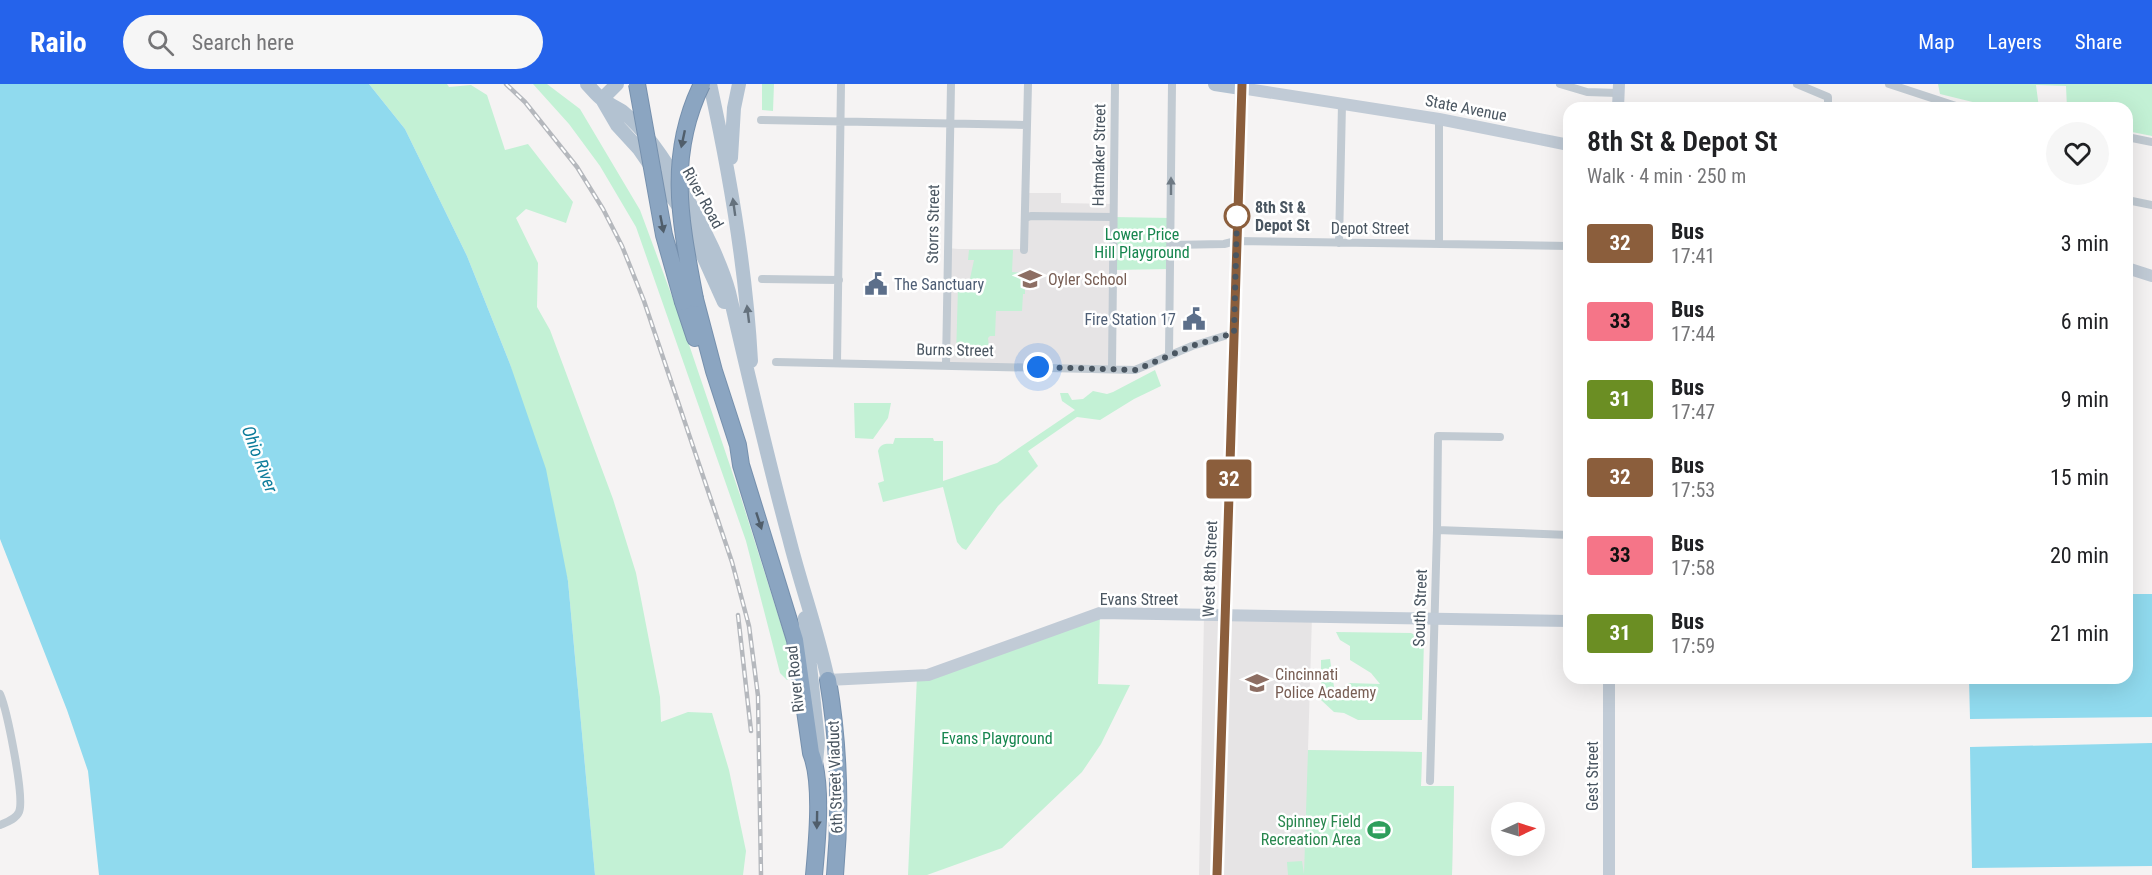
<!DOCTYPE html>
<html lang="en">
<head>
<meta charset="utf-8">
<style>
	body { margin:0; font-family:"Roboto Condensed",sans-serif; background:#f6f6f6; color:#202124; height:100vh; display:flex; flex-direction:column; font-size:22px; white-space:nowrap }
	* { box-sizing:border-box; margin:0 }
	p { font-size:20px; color:#757577 }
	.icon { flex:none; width:33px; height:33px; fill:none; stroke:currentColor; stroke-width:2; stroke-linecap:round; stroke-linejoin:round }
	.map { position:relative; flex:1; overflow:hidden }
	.drawer { position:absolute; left:1563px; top:18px; width:570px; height:582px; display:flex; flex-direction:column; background:#fff; border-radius:18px; box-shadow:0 6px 24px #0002 }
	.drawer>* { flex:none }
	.badge { padding:0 12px; border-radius:4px; font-size:21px; line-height:39px }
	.needle { width:39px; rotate:86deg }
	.fabs { position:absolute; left:1491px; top:718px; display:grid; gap:12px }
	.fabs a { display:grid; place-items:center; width:54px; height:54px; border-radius:50%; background:#fff; box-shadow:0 6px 24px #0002; font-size:30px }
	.you { position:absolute; width:30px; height:30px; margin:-15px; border:4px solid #fff; border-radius:50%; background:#1a73e8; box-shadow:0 0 0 9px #1a73e833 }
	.map>.badge { position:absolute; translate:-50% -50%; box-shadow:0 0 0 3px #fff }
	.round { display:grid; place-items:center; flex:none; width:63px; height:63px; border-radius:32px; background:#f6f6f6 }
	.head { display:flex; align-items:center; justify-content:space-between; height:102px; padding:0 24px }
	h1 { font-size:28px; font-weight:600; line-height:45px }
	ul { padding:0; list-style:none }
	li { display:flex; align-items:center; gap:18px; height:78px; padding:0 24px }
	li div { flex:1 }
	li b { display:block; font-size:22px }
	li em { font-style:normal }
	li .badge { min-width:66px; font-weight:700; text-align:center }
	header { display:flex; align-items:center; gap:36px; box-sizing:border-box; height:84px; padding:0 30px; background:#2563eb; color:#fff }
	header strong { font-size:28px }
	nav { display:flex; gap:33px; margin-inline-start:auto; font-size:21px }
	.search { width:420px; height:54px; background:#f6f6f6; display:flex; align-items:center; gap:15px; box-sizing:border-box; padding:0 21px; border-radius:33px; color:#757577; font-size:22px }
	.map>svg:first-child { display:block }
</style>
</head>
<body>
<header>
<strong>Railo</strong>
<div class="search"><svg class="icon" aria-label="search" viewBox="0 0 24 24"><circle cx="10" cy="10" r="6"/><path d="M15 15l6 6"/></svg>Search here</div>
<nav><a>Map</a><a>Layers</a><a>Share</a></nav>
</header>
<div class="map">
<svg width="2152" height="791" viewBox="0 0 2152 791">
	<rect width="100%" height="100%" fill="#f5f3f3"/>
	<path fill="#e6e4e5" d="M1025,109H1061V119L1113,120L1112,285L946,281L948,164L958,165H1021Z
		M1204,531L1312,532L1308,666L1422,668L1421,702H1454L1452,791H1199Z"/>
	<path fill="#c3f1d5" d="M369,0H447L449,3L471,1L487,11L505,66L528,60L573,118L566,139L526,125L516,134L538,179L537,223L550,246L613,415L636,489L660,613L661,638L688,628L712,629L729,686L746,767L743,791H595L568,497L510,280L467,172L405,45Z
		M533,0H547L580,25L640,126L680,234L742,417L790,569L794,591L787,596L780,589L746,457L636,143L600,82L569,40Z
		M762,0H774L773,27L762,26Z
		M1938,0H2152V52L2127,47V24H2067L2066,2L2036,1L2039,24H1997L1940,10Z
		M1113,133L1171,134L1170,185L1113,186Z
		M969,166H1013L1012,188L1025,189V210H1023L1022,227H996L995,252H990L988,254L990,274L956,273L958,203L968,204L974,176H968Z
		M1155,286L1161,302L1134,315L1100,336L1077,333L1028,367L1038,382L998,422L966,466L962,464L957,458L943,403L883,418L878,399L884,397L878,367C880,360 886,359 893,360L895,354H933L934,357H943V397L997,379L1075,326L1062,317L1060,309H1068L1072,316L1083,315L1093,307L1107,310L1113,308Z
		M854,319H891L888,334L873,355L855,354Z
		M1100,529L1098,600L1130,601L1101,660L1082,688L1002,764L927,791H908L917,592Z
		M1336,548L1411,549L1424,555L1422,636H1358L1344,629L1334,628L1321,616V576L1330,575L1335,610L1349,599L1380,600L1371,589L1350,576V562L1340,556Z
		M1308,666L1422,668L1421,702H1454L1452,791H1288L1287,778L1302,777L1304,790Z"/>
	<path fill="#90daee" d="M0,0H369L405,45L467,172L510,280L546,385L568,497L595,791H99L88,687L67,626L0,455Z
		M2127,510H2152V633L1970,635L1969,594H2127Z
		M2152,659V782L1972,784L1970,663Z"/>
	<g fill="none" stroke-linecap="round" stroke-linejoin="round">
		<g stroke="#7690ad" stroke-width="18">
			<path id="highway" d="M695,215L714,287L738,361L741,381L795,556L811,669C823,698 817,759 814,791
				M683,218L695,254
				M828,596C839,661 841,726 835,791"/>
		</g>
		<path stroke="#c1cad2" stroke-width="8" d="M1560,0L1587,8L1618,9
			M1797,0L1828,13V24
			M1889,0L1962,24
			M761,36L1026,41
			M2127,53L2152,58
			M2127,116L2152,121
			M1025,134L1031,132L1113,133
			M1339,159L1342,20
			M1439,159V35
			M1171,161L1224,160L1236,157L1569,162
			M1024,166L1028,0
			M762,195L839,196
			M1169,271L1172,0
			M776,278L1135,286L1192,262L1234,249
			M837,279L841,0
			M946,281L951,0
			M1112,285L1115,0
			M1437,446L1569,451
			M0,610C7,626 25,714 19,728C16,735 7,738 0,741
			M1430,697L1437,446L1438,352L1500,353"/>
		<path stroke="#c1cbd6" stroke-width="12" d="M1618,24L1619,0
			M2127,184L2152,192
			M1231,337L1241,4L1439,35L1569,61
			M828,596L928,591L1100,529L1569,537
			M1609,791V594"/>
		<path stroke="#b3c2d1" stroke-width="14" d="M587,0C592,5 597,12 603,16C609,21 617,23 623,28C662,59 716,160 729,208C748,290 767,373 789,454C801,502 818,548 828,596
			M710,0C730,91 746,183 751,277
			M1215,0L1241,4L1242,0
			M602,15L617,0
			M603,17L617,41L639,65L681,126
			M731,74L734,24L739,0
			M690,143L724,218
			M805,534L818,657L816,679"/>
		<use href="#highway" stroke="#8ba5c1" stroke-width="16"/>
		<g stroke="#b5b8bd" stroke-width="4.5">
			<path id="rail" d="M506,0L525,18L577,83L603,125L622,162L644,217L732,478L749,542L758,612L761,791
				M738,531L751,647"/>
		</g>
		<use href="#rail" stroke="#fff" stroke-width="2" stroke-dasharray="7" stroke-linecap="butt"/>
		<g stroke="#7690ad" stroke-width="18" stroke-linecap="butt">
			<path id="highway-bridge" d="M637,0L664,151L683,218
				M695,215C681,140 666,73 702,0"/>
		</g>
		<path stroke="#c1cbd6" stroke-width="12" d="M1217,791L1231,337"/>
		<use href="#highway-bridge" stroke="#8ba5c1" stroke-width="16"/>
	</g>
	<defs><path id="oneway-solid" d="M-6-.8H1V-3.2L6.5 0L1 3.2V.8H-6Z" transform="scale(1.5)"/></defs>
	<g fill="#505e6b">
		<use href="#oneway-solid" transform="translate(683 55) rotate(102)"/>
		<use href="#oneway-solid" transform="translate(662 140) rotate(79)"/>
		<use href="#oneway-solid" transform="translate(759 437) rotate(72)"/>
		<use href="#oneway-solid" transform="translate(817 736) rotate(91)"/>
	</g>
	<use fill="#6e7983" href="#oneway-solid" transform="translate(1171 102) rotate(-90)"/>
	<g fill="#64717d">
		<use href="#oneway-solid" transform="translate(734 123) rotate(-98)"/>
		<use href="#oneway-solid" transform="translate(748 230) rotate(-97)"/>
	</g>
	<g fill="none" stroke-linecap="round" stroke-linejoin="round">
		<g stroke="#fff" stroke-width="14">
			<path id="line" d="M1217,791L1242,0"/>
		</g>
		<use href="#line" stroke="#8b5e3c" stroke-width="9"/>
		<path stroke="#4a5661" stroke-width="6" stroke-dasharray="0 10.8" d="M1038,283L1136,286L1192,262L1234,249L1237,132"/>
	</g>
	<defs>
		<g id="school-bare" transform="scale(1.8)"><path d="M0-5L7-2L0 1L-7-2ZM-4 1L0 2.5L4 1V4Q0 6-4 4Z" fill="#8d6e63" stroke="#fff" stroke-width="2.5" paint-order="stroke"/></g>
		<g id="civic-bare" transform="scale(1.8)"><path d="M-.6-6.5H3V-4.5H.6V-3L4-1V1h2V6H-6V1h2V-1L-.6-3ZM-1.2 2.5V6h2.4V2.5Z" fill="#5c6f8a" stroke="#fff" stroke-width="2.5" paint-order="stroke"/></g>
		<g id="university-bare" transform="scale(1.8)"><path d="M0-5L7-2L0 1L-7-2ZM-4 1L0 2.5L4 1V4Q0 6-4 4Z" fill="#8d6e63" stroke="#fff" stroke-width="2.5" paint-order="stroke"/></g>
		<g id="stadium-bare" transform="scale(1.8)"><path d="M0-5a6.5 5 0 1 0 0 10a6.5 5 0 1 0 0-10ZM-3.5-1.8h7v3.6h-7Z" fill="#2e9e5b" stroke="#fff" stroke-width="2.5" paint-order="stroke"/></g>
	</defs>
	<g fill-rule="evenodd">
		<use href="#school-bare" x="1030" y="195"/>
		<use href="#civic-bare" x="876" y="200"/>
		<use href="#civic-bare" x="1194" y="235"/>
		<use href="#university-bare" x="1257" y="599"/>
		<use href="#stadium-bare" x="1379" y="746"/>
	</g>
	<circle fill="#fff" stroke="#8b5e3c" stroke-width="3" cx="1237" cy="132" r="12"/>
	<g text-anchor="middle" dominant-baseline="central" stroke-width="5" stroke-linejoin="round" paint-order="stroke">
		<g font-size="16" fill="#4a5661" stroke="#fff">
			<text transform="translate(1466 24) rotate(11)">State Avenue</text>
			<text transform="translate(1099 71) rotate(-89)">Hatmaker Street</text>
			<text transform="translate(703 114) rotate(61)">River Road</text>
			<text transform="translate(933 140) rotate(-89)">Storrs Street</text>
			<text x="1370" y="144">Depot Street</text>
			<text transform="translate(955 266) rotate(1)">Burns Street</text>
			<text transform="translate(1210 485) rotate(-88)">West 8th Street</text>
			<text x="1139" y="515">Evans Street</text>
			<text transform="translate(1420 524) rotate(-88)">South Street</text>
			<text transform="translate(795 595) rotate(-96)">River Road</text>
			<text transform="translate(1592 692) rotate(-90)">Gest Street</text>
			<text transform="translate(835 693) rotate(-92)">6th Street Viaduct</text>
		</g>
		<g font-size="16" font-weight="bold" fill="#4a5661" stroke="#fff" text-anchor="start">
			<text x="1255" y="123">8th St &amp;<tspan x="1255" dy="18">Depot St</tspan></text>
		</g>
		<g font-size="16" fill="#17864f" stroke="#fff">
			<text x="1142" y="150">Lower Price<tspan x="1142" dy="18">Hill Playground</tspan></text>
			<text x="997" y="654">Evans Playground</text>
		</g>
		<g font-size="16" fill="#785e54" stroke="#fff" text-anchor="start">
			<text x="1048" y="195">Oyler School</text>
			<text x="1275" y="590">Cincinnati<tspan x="1275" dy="18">Police Academy</tspan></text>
		</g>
		<g font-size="16" fill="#4e5e75" stroke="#fff" text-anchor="start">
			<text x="894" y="200">The Sanctuary</text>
			<text x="1176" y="235" text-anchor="end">Fire Station 17</text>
		</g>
		<g font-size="16" fill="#27864d" stroke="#fff" text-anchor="end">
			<text x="1361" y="737">Spinney Field<tspan x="1361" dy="18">Recreation Area</tspan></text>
		</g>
		<g font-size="18" font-style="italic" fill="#0c7c9b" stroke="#fff">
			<text transform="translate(260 375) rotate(69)">Ohio River</text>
		</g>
	</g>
</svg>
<div class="fabs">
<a><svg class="needle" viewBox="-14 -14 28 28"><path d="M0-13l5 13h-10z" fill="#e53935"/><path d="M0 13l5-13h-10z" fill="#757577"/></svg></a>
</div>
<div class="you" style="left:1038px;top:283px"></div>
<b class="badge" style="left:1229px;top:395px;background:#8b5e3c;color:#fff">32</b>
<section class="drawer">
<div class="head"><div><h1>8th St &amp; Depot St</h1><p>Walk · 4 min · 250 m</p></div><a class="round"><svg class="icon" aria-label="heart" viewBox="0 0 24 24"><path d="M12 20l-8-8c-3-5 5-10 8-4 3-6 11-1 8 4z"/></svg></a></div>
<ul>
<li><span class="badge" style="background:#8b5e3c;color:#fff">32</span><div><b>Bus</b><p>17:41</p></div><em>3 min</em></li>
<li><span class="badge" style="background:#f57588;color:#111">33</span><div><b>Bus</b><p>17:44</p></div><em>6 min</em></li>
<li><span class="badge" style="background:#6b8e23;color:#fff">31</span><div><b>Bus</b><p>17:47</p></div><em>9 min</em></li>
<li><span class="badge" style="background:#8b5e3c;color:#fff">32</span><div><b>Bus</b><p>17:53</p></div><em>15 min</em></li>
<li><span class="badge" style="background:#f57588;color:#111">33</span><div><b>Bus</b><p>17:58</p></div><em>20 min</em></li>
<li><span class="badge" style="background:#6b8e23;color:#fff">31</span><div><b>Bus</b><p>17:59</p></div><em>21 min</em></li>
</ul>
</section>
</div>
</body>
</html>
